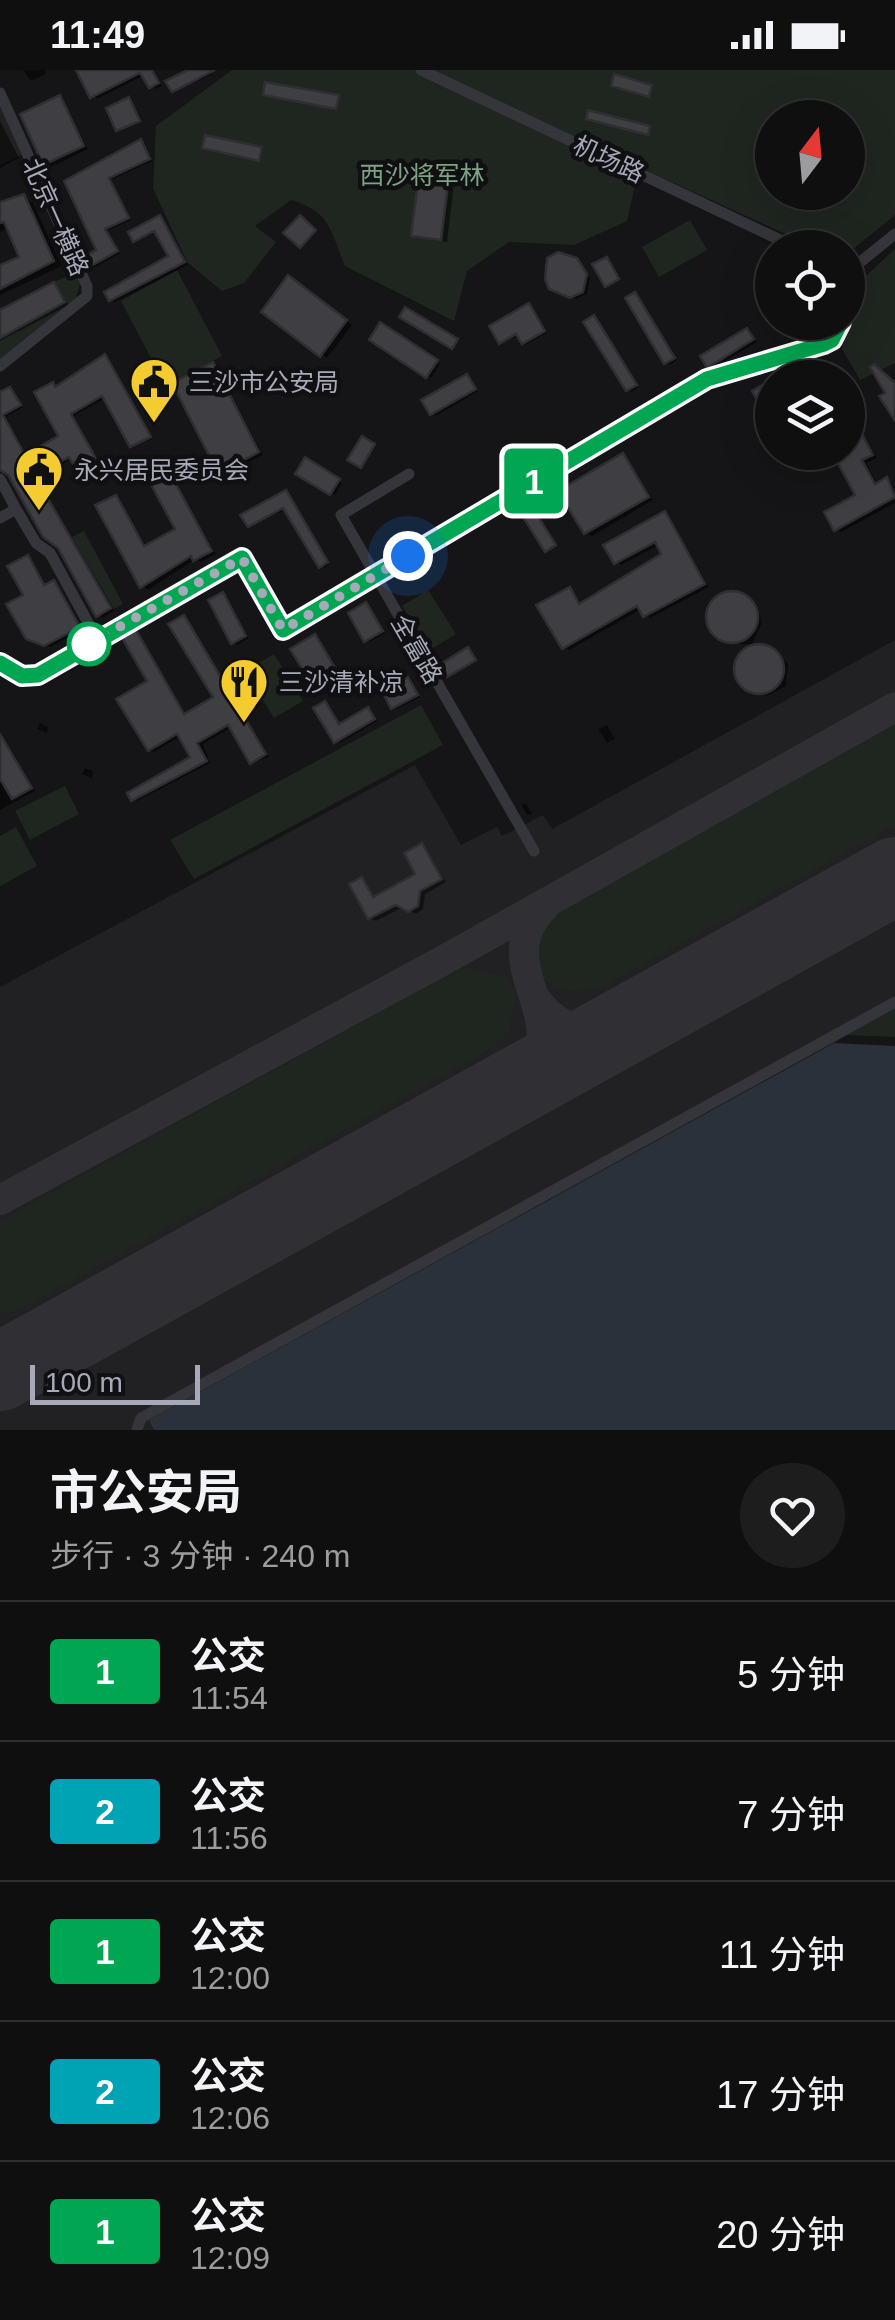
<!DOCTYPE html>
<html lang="zh">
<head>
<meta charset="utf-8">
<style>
	body { margin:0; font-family:Helvetica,"Noto Sans SC",sans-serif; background:#1e1d1e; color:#f1f3f6; height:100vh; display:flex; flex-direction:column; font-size:38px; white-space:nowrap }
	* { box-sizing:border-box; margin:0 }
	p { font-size:32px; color:#9c9c9f }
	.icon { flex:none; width:55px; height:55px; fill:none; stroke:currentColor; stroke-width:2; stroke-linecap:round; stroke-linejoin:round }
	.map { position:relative; height:1360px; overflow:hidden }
	.details { display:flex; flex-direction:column; background:#100f10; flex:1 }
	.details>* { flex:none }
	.badge { padding:0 20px; border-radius:8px; font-size:35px; line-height:65px }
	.needle { width:65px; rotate:16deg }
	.tools { position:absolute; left:755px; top:30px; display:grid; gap:20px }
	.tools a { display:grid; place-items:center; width:110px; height:110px; border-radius:50%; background:#100f10; box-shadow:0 10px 40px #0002,0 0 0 2px #302f30; font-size:50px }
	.scale { position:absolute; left:30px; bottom:25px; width:170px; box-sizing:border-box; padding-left:10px; border:5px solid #a6a9b7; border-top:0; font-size:28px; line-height:35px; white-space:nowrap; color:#a6a9b7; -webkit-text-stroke:8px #100f11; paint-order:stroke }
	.you { position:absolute; width:50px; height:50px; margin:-25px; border:8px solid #fff; border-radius:50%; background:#1a73e8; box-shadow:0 0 0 15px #1a73e833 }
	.map>.badge { position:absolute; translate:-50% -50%; box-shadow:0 0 0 5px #fff }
	.round { display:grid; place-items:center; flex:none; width:105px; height:105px; border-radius:52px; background:#1e1d1e }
	.overview { display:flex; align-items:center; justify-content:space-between; height:170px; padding:0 50px }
	h1 { font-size:48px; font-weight:700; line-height:75px }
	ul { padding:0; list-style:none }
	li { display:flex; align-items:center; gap:30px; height:140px; padding:0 50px; border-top:2px solid #302f30 }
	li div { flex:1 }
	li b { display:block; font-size:38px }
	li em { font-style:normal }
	li .badge { min-width:110px; font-weight:700; text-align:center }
	.status { display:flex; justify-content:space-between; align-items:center; height:70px; padding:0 50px; background:#100f10; direction:ltr }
	.status svg { height:28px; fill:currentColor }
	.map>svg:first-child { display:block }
</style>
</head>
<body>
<div class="status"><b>11:49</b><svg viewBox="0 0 49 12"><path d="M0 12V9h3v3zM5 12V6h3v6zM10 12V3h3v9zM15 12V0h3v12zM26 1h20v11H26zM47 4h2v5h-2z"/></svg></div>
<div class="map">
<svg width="895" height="1360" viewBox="0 0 895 1360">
	<rect width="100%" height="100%" fill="#151416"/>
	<path fill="#212023" d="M0,37L23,84L0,95Z
		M895,570V939L149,1350L154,1360H0V917L415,695L461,775L497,757L502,766L543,745L552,759Z"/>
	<path fill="#1f2620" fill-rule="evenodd" d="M232,0H895V145L848,183V178L814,177L639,97L627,151L574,175L509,172L467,201L454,251L345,196C330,160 331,142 291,130L255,156L276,172L244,213L222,221L187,192L153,118L156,56ZM772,48H848V122H772Z
		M690,150L707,180L659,207L642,177Z
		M895,179V293L860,310L842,279L856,215Z
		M177,200L222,286L165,315L121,231Z
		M74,203L80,214L76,228L0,289V268L65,234L54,212Z
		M84,461L123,534L114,539L72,467Z
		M428,520L456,564L430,580L402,536Z
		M274,584L303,631L274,648L245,601Z
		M421,635L443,675L194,809L170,770Z
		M895,655V755L602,917C542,936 507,883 558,842Z
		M65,716L79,744L30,770L15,741Z
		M16,757L37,796L0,816V766Z
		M467,898L506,907L517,925L509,961L491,979L15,1242L0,1243V1151L451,903Z
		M895,936V967L844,965Z"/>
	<path fill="#2b313a" d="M834,973L895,976V1360H154L149,1350Z"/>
	<path fill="#0007" d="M23,0H45L46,4L31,11Z
		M78,0H153L162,16L156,19L143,6L97,29Z
		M188,0H208L212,5L174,20Z
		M59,28L88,79L51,97L45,93Z
		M0,51L19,88L0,98Z
		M141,72L152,91L111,110L131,150L107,161L120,183L94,198L91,196L99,181L68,112Z
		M449,101L455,105L447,172L420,168L414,165Z
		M24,127L33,133L62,196L0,225V198L23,188L7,159L0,162V138Z
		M160,148L188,195L115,232L111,229L171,187L158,162L135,170Z
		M576,191L590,208L587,224L576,229L556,220Z
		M295,212L352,255L327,288L321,284Z
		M54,215L69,235L0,271V243Z
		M635,225L677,290L670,295L666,293Z
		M529,236L547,263L527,274L520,266L501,272Z
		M594,248L639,317L631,322L628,320Z
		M381,255L440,294L431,308L372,269Z
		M747,260L757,272L713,298L709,296Z
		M105,287L153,369L132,375L106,328L73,346L102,398L86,407L73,388L37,408L114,541L102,548L7,401L0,403V326L10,319L23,337L6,347L27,387L62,367L53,315L58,318Z
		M213,295L263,385L226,404L220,401Z
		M467,306L478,321L436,346L432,343Z
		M848,339L877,388L866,393L878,415L887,410L892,413L895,433L841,462L836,459L858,426L848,382Z
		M623,386L653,430L592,466L586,463Z
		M306,391L342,413L335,425L298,403Z
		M166,399L216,484L201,492L196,489L148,520L142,516L116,428L147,477L178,460Z
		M286,422L329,494L324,498L287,439L249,455Z
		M665,444L709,517L650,548L642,539L569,580L564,577L569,520L582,535L665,485L659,475L621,495L616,492Z
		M28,488L46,517L59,516L83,559L51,577L33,570L26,526Z
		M223,525L249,568L237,575L233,572Z
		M738,525L758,538L762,553L750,578L770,580L788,594L786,616L767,626L746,617L738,605L739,590L749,574H736L715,563L709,550L716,530Z
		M366,535L385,563L370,572L366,570Z
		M184,548L269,687L252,692L232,657L203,674L210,693L137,731L133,729L194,688L181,666L154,682L150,680V612L136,563L186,645L216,628Z
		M315,567L344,611L322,623L318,621Z
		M408,610L420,627L397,639L393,637Z
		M325,634L341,656L368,640L377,651L340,673Z
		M40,653L48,657L47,663L37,659Z
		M607,655L615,669L607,673L598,659Z
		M0,661L35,721L0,740Z
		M85,698L93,701L92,708L82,704Z
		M521,734H526L532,744L527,745Z
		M422,776L446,812L425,824L423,839L416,844L403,837L376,851L370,848L362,810L376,828L418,805Z"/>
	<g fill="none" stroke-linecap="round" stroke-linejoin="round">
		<path stroke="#303034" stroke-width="30" d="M538,932C558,958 586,967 618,960
			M519,1014C584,951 483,897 545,836
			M0,1130L444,890L895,637"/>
		<path stroke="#303034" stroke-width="78" d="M0,1302L895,806"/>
	</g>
	<path fill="#3f3e43" stroke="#2f2e32" stroke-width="2.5" d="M76,0H152L159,13L149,18L140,3L90,28Z
		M188,0H215L172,22L165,11Z
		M614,4L652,15L649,27L611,16Z
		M265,12L339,25L336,39L263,25Z
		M60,25L84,76L43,95L20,44Z
		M129,27L140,51L116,61L106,38Z
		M588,40L650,56L648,65L586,49Z
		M205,65L262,77L259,91L202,78Z
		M141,69L150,89L109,108L129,148L105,159L118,181L89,197L84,187L96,180L64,111Z
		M420,95L450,99L441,170L411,166Z
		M24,124L54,191L0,219V195L19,187L4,152L0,153V132Z
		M160,145L185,192L109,231L104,222L168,186L154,161L133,172L128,162Z
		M300,145L316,160L300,178L283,163Z
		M558,182L577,188L587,204L583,222L570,228L549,219L545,209L547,188Z
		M607,187L619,209L605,217L592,194Z
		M288,205L347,250L320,287L261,242Z
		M54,212L65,232L0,268V240Z
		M635,222L675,288L664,294L625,228Z
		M529,233L545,261L522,274L516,264L499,274L489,256Z
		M405,237L458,269L452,279L399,247Z
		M594,245L637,315L626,321L583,252Z
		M380,252L438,290L426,308L369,270Z
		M747,258L754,269L707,298L700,286Z
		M105,284L151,367L130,377L102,326L71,344L100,396L80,406L69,387L35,406L111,538L96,547L58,478L43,467L8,405L0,400V322L10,317L21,335L3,345L25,385L58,366L34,322L53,312L55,317Z
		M808,291L817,308H776Z
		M213,292L259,382L218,403L172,313Z
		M874,294L895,313V351L879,326L885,323L870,297Z
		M467,304L476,319L430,345L421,330Z
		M772,310V341L765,345L752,321Z
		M848,337L873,385L862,390L875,414L887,407L895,427L834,461L824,442L855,425L832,382H848Z
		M362,366L375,374L361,398L347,390Z
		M623,383L649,427L584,464L558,421Z
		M305,387L340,409L330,425L295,404Z
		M166,396L212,481L193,491L191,486L140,518L95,435L116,425L144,476L175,459L147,407Z
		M286,420L328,492L319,498L283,438L248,457L240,445Z
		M534,440L556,475L545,482L523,447Z
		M665,441L705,514L643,547L637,536L562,579L536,535L570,517L579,534L661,484L655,472L614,494L603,475Z
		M28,485L44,515L54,510L80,557L44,576L26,569L6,534L23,525L7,496Z
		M706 547a26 26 0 1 1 52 0a26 26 0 1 1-52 0Z
		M223,522L246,566L231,574L208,530Z
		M366,532L383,561L364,572L348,543Z
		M184,545L266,684L250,694L228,655L197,673L207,691L131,731L127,723L190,687L177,664L148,681L116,629L147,611L122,568L136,560L184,644L213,627L168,554Z
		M315,564L341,608L317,623L290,579Z
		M734 599a25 25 0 1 1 50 0a25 25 0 1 1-50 0Z
		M468,577L476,590L447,607L439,595Z
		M408,607L418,625L391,639L382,621Z
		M325,631L339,654L368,637L375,649L334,673L313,638Z
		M0,664L32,718L12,729L0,709Z
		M422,773L442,809L420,821L418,836L408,842L396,835L368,849L349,814L362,807L373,827L415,804L404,783Z"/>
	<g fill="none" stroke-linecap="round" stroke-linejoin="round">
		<path stroke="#35363b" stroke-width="11" d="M421,0L797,178
			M0,23L87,216V226L0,296
			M848,202L895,164
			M409,404L341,445L534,781
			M0,409L16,439
			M0,448L16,439L36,473L50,483L97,569
			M0,594L22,606L38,605L242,488L283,560L707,309L824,275L841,252
			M137,1360L141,1348L895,932"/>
	</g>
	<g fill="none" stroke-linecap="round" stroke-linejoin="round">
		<g stroke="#fff" stroke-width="22">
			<path id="line" d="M0,593L22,606L38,605L242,488L283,560L707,309L824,274L832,270L841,252"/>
		</g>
		<use href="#line" stroke="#00a651" stroke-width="15"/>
		<path stroke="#a6a9b7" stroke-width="10" stroke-dasharray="0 18" d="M89,574L242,488L283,560L408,486"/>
	</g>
	<defs>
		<g id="civic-pin" transform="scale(2.5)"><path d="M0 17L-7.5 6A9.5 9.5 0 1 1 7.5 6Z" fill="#f4cc2f" stroke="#100f11"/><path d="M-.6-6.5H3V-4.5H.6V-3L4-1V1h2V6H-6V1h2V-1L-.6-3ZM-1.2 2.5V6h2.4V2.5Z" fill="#111"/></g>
		<g id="restaurant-pin" transform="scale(2.5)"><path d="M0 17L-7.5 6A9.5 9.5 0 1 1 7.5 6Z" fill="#f4cc2f" stroke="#100f11"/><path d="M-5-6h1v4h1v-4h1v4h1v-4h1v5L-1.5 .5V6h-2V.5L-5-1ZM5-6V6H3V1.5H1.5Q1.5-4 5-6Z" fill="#111"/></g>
	</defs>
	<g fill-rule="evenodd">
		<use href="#civic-pin" x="154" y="312"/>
		<use href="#civic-pin" x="39" y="400"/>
		<use href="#restaurant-pin" x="244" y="612"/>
	</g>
	<circle fill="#fff" stroke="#00a651" stroke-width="5" cx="89" cy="574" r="20"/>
	<g text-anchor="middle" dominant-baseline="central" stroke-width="9" stroke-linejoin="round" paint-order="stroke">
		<g font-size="25" fill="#a6a9b7" stroke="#100f11">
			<text transform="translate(609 89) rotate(25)">机场路</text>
			<text transform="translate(56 147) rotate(66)">北京一横路</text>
			<text transform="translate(417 579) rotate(60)">全富路</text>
		</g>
		<g font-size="25" fill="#7da284" stroke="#100f11">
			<text x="422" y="105">西沙将军林</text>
		</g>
		<g font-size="25" fill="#a6a9b7" stroke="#100f11" text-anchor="start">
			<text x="189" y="312">三沙市公安局</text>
			<text x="74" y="400">永兴居民委员会</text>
			<text x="279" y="612">三沙清补凉</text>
		</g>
	</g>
</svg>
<div class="tools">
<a><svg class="needle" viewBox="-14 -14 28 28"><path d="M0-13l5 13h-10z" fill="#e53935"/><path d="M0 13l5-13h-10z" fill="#9c9c9f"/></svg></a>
<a><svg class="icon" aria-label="locate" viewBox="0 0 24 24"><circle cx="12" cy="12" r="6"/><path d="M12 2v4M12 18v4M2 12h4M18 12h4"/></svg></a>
<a><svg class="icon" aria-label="layers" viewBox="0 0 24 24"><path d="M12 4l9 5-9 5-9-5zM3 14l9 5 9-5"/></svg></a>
</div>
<div class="scale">100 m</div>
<div class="you" style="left:408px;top:486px"></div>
<b class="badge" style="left:534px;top:411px;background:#00a651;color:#fff">1</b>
</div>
<section class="details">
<div class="overview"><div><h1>市公安局</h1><p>步行 · 3 分钟 · 240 m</p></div><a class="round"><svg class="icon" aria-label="heart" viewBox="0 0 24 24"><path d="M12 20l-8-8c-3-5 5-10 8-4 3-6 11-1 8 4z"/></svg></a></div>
<ul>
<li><span class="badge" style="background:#00a651;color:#fff">1</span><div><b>公交</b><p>11:54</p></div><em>5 分钟</em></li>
<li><span class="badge" style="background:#00a3b4;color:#fff">2</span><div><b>公交</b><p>11:56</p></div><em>7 分钟</em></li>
<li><span class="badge" style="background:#00a651;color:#fff">1</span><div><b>公交</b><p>12:00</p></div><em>11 分钟</em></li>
<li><span class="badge" style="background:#00a3b4;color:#fff">2</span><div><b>公交</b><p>12:06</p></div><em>17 分钟</em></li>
<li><span class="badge" style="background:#00a651;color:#fff">1</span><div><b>公交</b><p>12:09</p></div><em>20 分钟</em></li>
</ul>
</section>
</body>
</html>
